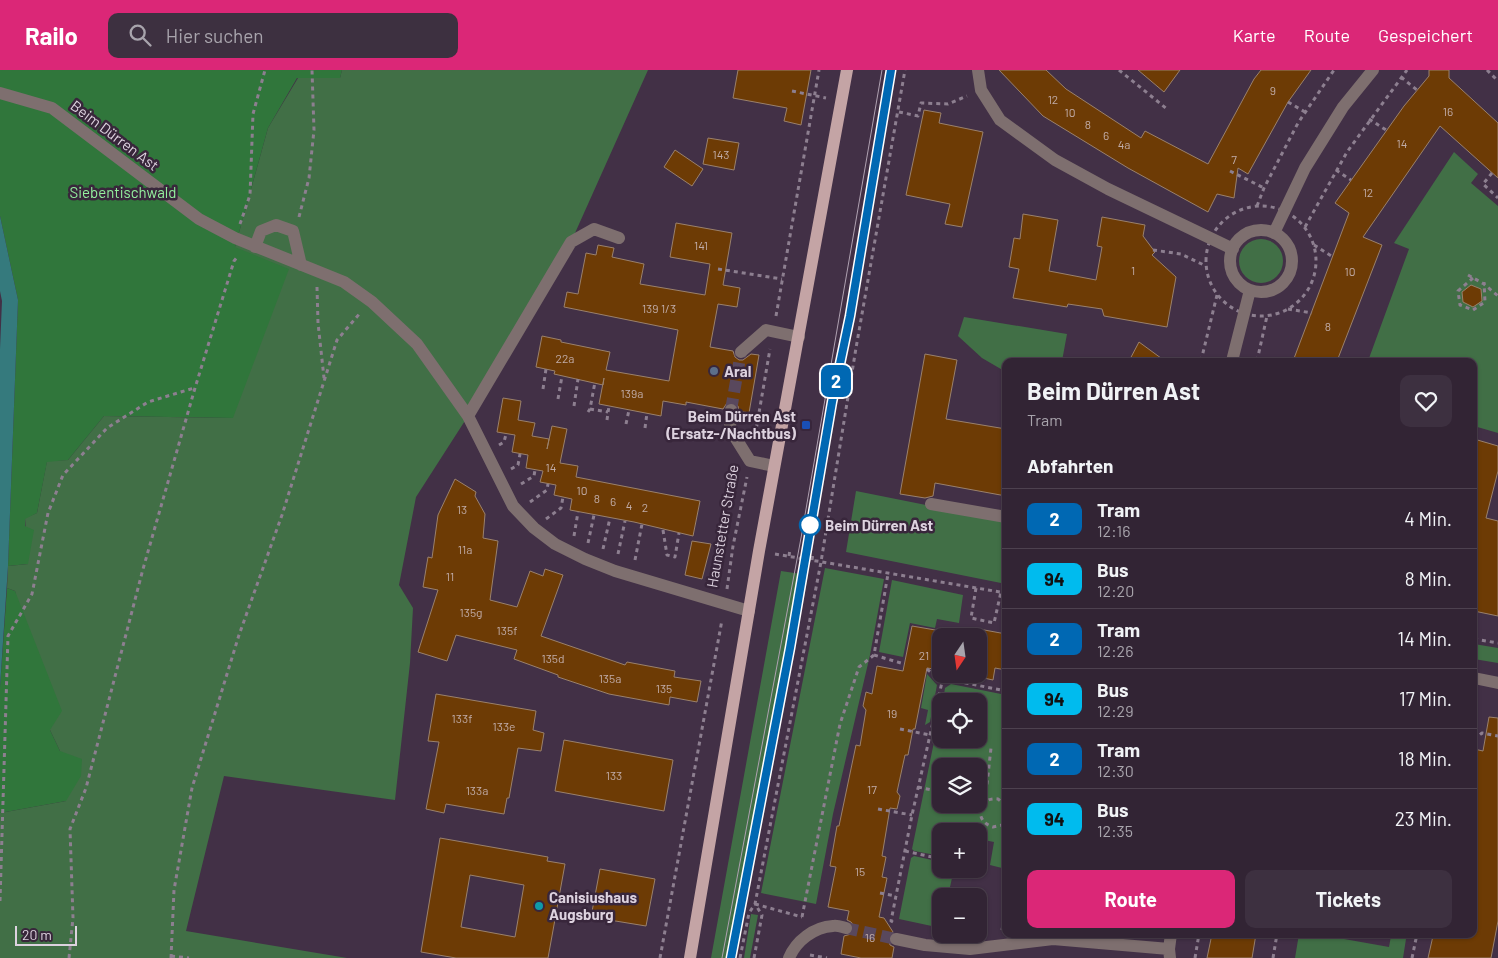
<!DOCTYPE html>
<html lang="de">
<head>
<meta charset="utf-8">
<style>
	body { margin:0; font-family:Barlow,sans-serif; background:#3d3040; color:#f1f3f6; height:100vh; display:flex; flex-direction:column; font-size:19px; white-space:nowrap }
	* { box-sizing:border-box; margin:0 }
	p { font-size:16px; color:#a8a4ac }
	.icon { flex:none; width:28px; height:28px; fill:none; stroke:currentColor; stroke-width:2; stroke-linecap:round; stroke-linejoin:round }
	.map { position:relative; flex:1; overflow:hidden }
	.details { position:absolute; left:1002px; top:288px; width:475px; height:580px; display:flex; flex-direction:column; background:#322434; border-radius:10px; box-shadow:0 1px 4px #0004,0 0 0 1px #4d414f }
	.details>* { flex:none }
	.badge { padding:0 10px; border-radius:8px; font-size:18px; line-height:32px }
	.needle { width:32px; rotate:193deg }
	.tools { position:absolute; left:932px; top:558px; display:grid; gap:10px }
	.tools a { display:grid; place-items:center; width:55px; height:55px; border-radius:10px; background:#322434; box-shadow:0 1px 4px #0004,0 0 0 1px #4d414f; font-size:25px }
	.scale { position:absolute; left:15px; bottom:12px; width:62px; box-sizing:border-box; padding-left:5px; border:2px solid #ddd2df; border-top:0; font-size:14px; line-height:18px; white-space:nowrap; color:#ddd2df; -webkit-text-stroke:4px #38263b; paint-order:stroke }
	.map>.badge { position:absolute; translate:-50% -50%; box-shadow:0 0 0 2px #fff }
	h2 { padding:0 25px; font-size:19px; line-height:45px }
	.round { display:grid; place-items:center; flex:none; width:52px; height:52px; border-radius:10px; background:#3d3040 }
	.summary { display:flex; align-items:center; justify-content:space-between; height:85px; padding:0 25px }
	h1 { font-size:24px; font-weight:700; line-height:38px }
	.primary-button { display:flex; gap:10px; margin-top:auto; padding:10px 25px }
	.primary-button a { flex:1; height:58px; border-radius:10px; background:#db2777; color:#fff; font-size:20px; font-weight:700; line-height:58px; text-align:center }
	.primary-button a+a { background:#3d3040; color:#f1f3f6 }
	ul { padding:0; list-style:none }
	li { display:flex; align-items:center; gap:15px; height:60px; padding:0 25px; border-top:1px solid #4d414f }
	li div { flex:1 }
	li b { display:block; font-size:19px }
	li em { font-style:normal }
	li .badge { min-width:55px; font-weight:700; text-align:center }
	header { display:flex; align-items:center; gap:30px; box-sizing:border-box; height:70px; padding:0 25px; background:#db2777; color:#fff }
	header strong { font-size:24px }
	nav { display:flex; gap:28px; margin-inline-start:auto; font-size:18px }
	.search { width:350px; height:45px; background:#3d3040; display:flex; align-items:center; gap:12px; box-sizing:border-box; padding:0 18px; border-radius:10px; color:#a8a4ac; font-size:19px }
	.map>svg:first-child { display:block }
</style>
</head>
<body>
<header>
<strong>Railo</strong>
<div class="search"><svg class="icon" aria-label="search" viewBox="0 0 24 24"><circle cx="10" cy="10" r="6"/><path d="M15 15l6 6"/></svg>Hier suchen</div>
<nav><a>Karte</a><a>Route</a><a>Gespeichert</a></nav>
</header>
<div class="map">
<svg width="1498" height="888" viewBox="0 0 1498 888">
	<rect width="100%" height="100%" fill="#423046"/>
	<path fill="#416f46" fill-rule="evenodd" d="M342,0H648L571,172L468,346L416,427L399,515L413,538L410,593L395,730L224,706L186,861L347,888H0V743L66,731L60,681L50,660L15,521L7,518L8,496L28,494L25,448L37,443L47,391L68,390L104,346L233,348L235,177L268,58L298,8H340Z
		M1454,82L1478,104L1471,113L1498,136V363L1474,356V291H1368L1409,179L1394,173Z
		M1239 191a22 22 0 1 1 44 0a22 22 0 1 1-44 0Z
		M964,247L1067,264L1062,291H1006V302L982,288L958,266Z
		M856,421L1006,451V514L846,482Z
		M825,498L884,509L870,585L833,744L816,834L761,823Z
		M781,501L808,505L736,888H711Z
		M892,510L963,525L959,553L937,549L935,558L910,553L903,587L879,582Z
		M1474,574L1498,578V593L1474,589Z
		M927,604L937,615L930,652L925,655L928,640L921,638Z
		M951,614L1006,625V799L990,795L994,772L979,769V761H941V786L914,781L912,779L941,638V669H979V631H943L945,618ZM941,696H979V734H941Z
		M914,786L941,792V799H954L948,826H941V858L899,849L911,788Z
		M751,844L758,845L750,888H744Z
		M1299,864H1316L1389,877L1391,866L1406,869L1403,888H1295Z"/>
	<path fill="#30763b" d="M0,0H342L340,8H297L268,58L235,177L289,199L233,348L104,346L68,390L47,392L37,443L25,449V456L34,460L28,494L8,496L18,230L0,146Z
		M7,518L15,521L62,641L50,660L60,681L82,689L81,706L66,731L0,743V617Z"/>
	<path fill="#357a7d" d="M0,146L18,230L8,496L0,617V279L2,231L0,221Z"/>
	<path fill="#6d3b05" stroke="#9a816c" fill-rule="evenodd" d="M738,0H811L801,55L784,51L787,38L733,28Z
		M999,0H1046L1066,19L1141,68L1145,61L1208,94L1254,9L1261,0H1311L1288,32L1248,104L1238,98L1234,128L1217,124L1208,142L1128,98L1043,46Z
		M1138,0H1180L1164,22Z
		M1429,0H1449V8L1498,53V108L1440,56L1363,167L1382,175L1337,291H1293L1349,143L1335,133L1404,36L1429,6Z
		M924,40L941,43L939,53L983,62L962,157L945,154L950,134L906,125Z
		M708,68L739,73L734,100L703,94Z
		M675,80L703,99L692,116L664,97Z
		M1023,144L1058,150L1049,201L1096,210L1102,177L1097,176L1102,147L1145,155L1143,166L1155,182L1152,185L1176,207L1167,257L1104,246L1102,239L1068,234L1067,237L1013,228L1019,199L1009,197L1014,168L1020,169Z
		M676,153L732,163L723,215L740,218L737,237L718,234L710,277L733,281L735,287L739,290H743L751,284L759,285L749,343L739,341L738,336L732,332L727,333L723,339L686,332V335L663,331L661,346L599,334L604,308L603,315L554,304L555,301L536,297L542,266L561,270V272L610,282L606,300L669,311L678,260L564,237L567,222L578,224L586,183L596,185L598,175L614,178L612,187L644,194L640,214L705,225L710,194L670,187Z
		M1471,215L1481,219L1482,231L1473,237L1463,232L1462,222Z
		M1139,272L1165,291H1129Z
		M925,284L957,290L946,349L1006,359V426L935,413L933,426L925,428L900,424Z
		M503,328L521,331L518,350L535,353L532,366L549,369L547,379L552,356L567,359L560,393L578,396L576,407L700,431L693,466L634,452L570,440L572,429L554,425L556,415L540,412L543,401L526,398L528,385L512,382L515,365L497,362Z
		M1474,369L1498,376V401L1486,448L1498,451V546L1474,541Z
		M455,409L476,422L475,426L485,444L483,468L498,471L490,530L517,537L530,501L543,506L545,499L563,505L541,566L625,595L627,592L675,601L674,607L701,611L697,632L670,627L669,635L609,624L558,607V605L514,589L517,580L456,565L447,591L418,582L438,520L423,517L428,487L432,488L438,445Z
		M692,471L711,474L702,509L685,505Z
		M912,556L941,561V600L927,598L915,659H913L908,685H905L897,722L900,726L897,739L890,738L882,786L886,787L882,807L887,808L879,847L884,848L893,862L888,868L890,875L894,877L892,888H861L841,884L844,866L851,864L854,856L851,852L847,850L849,841L828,837L836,797L830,796L837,756H839L856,675L860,676L866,640L863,636L866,622L872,624L877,596L903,601Z
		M979,559L1006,564V600L995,598L993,610L979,607Z
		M436,624L536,641L533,660L544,663L541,681L518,678L509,728H507L504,744L446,734L444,743L426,739L439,672L428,671Z
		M1489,647L1498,648V851L1491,888H1428L1433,866L1442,867L1443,864H1474V679L1483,681Z
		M564,670L673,690L664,741L555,721Z
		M440,768L548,787L547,791L565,794L548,888H456L421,882ZM470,805L524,815L515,867L461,857Z
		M600,799L655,809L646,856L591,847Z
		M1212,864H1256L1252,888H1207Z"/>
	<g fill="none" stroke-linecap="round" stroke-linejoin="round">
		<path stroke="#59485d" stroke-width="12" stroke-dasharray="12 6" stroke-linecap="butt" d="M731,340L741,282
			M846,858L896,869"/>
		<path stroke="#8d7f90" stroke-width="3" stroke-dasharray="4 4" stroke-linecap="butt" d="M1119,0L1167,39
			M1487,0L1498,11
			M1401,7L1417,20
			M792,21L826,28
			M1288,32L1305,42
			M899,42L918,46L921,33L948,34L967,26
			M1369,49L1386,60
			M1336,100L1351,110
			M1230,101L1264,118
			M1492,103L1483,114L1498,128
			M1206 191a55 55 0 1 1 110 0a55 55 0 1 1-110 0Z
			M1257,136L1264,118L1298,53L1334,0
			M299,147L309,108L314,60L312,0
			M240,154L250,125L253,44L265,0
			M1305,157L1347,82L1407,0
			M1314,175L1333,187
			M1153,180L1181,184L1206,196
			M718,199L782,209
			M1468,205L1484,214L1498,226
			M1473,208L1458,221L1460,235L1473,240L1485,232L1484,212
			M317,217L318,253L324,308
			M1288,239L1312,243
			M776,246L819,0
			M1201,291L1217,225
			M1257,291L1267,246
			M543,319L546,299
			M558,329L562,306
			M574,336L578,309
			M590,339L608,342
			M588,342L590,339L595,312
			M607,350L609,336
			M626,354L629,340
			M645,358L647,343
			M755,366L770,279
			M499,375L504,372L506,364
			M511,399L518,395L520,384
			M521,414L534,406L535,400
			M530,432L547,420L548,414
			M546,449L561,438L563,427
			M663,460L667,485L675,487L679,463
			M574,466L578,442
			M588,473L594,445
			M603,479L610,448
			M618,484L625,451
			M775,484L1006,523
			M789,486L790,479
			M635,490L642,454
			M812,490L813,483
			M976,518L971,548L994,553L1001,522
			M727,519L733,476L747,407
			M1474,569L1498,573
			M874,585L904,594
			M927,599L942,612
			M942,612L946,609L1006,621
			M900,659L930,665
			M1474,670L1482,663L1498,666
			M918,717L941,722
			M979,730L985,732L991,678
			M1006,736L998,729C978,726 973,751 993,757L1002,755L1006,749
			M878,739L912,745
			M905,781L941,789
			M880,823L896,826
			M0,831L8,566L32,524L48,443L63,405L107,358L148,332L194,318
			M755,834L802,847
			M802,847L840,654L859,597L874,585L888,504
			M893,852L891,851L912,745L942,612
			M1002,860L1006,838
			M810,885L827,888
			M171,886L189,888
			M69,888L73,848L70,759L86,718L143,499L195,318L234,191L238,186
			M171,888L174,820L192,718L239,565L282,445L337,270L361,242
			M660,888L722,550
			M740,888L749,843L755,834L821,492L856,278L905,0
			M754,888L762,845L755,834
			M1195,888L1199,864
			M1273,888L1277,864
			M1412,888L1417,864"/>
		<path stroke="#7e6f6f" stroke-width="12" d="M978,0L981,20L1000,50L1055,90L1108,119L1233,179
			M0,23L52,38L199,149L235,168L344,212L372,232L417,274L468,346L513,436L534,458L555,474L585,489L615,501L749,541
			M1230 191a31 31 0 1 1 62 0a31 31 0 1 1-62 0Z
			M1274,163L1305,98L1343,37L1373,0
			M255,177L261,161L276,155L293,161L301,195
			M741,282L766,260L799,267
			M1232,291L1250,220
			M731,340L730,359L750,391L774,396
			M468,346L571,172L594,159L619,168
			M931,434L1006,447
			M1474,608L1498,613
			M896,869L925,875L970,879L1053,869L1169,879
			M789,888C796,871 814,857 833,856C837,855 842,857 846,858
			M1170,888L1169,879L1171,864"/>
		<path stroke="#c4a4a5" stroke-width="12" d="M690,888L759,481L847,0"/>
		<path stroke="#afa1b1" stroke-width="1" d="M838,303L850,246L891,0
			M722,888L801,468L882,0
			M731,888L790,578L801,509"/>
	</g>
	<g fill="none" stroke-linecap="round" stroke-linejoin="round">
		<g stroke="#fff" stroke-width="11">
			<path id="line" d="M731,888L790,578L832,332L850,246L891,0"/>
		</g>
		<use href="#line" stroke="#0068b3" stroke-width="8"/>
	</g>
	<circle fill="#5c6f8a" stroke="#38263b" stroke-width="2" cx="714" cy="301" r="5"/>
	<rect fill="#1a4fb4" stroke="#38263b" stroke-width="2" x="801" y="350" width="10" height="10" rx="2.5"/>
	<circle fill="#fff" stroke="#0068b3" stroke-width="2.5" cx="810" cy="455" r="10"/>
	<circle fill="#0f9aa8" stroke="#38263b" stroke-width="2" cx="539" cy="836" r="5"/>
	<g text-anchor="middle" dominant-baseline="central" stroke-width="5" stroke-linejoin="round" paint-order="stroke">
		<g font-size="12" fill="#c1aca8">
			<text x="1273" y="20">9</text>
			<text x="1053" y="29">12</text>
			<text x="1448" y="41">16</text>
			<text x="1070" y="42">10</text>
			<text x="1088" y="54">8</text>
			<text x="1106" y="65">6</text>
			<text x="1402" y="73">14</text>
			<text x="1124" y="74">4a</text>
			<text x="721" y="84">143</text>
			<text x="1234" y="89">7</text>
			<text x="1368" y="122">12</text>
			<text x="701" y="175">141</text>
			<text x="1133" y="200">1</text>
			<text x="1350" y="201">10</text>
			<text x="659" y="238">139 1/3</text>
			<text x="1328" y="256">8</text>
			<text x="565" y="288">22a</text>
			<text x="632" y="323">139a</text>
			<text x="551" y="397">14</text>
			<text x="582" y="420">10</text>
			<text x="597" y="428">8</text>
			<text x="613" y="431">6</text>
			<text x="629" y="435">4</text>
			<text x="645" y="437">2</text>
			<text x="462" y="439">13</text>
			<text x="465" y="479">11a</text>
			<text x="450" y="506">11</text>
			<text x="471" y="542">135g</text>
			<text x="507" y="560">135f</text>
			<text x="924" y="585">21</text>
			<text x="553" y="588">135d</text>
			<text x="610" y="608">135a</text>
			<text x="664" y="618">135</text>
			<text x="892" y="643">19</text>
			<text x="462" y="648">133f</text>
			<text x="504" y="656">133e</text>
			<text x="614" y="705">133</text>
			<text x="872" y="719">17</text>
			<text x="477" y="720">133a</text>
			<text x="860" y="801">15</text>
			<text x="870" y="867">16</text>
		</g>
		<g font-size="15" fill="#ddd2df" stroke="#38263b">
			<text transform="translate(115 65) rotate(37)">Beim Dürren Ast</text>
			<text transform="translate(722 456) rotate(-80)">Haunstetter Straße</text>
		</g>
		<g font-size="15" fill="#94f19e" stroke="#38263b">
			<text x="123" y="122">Siebentischwald</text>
		</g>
		<g font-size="15" font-weight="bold" fill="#ddd2df" stroke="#38263b" text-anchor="start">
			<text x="724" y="301">Aral</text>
			<text x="796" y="346" text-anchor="end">Beim Dürren Ast<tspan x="796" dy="17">(Ersatz-/Nachtbus)</tspan></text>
			<text x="549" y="827">Canisiushaus<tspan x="549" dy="17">Augsburg</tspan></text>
		</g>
		<g font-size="15" font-weight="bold" fill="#ddd2df" stroke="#38263b" text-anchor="start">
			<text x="825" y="455">Beim Dürren Ast</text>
		</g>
	</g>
</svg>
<div class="tools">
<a><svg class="needle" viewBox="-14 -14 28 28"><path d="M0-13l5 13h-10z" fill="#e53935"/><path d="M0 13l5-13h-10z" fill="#a8a4ac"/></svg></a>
<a><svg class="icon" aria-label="locate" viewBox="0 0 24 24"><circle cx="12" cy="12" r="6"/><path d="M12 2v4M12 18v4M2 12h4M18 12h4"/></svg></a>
<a><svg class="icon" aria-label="layers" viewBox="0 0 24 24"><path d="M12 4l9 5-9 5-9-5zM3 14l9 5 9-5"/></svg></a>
<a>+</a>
<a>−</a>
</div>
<div class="scale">20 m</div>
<b class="badge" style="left:836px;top:311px;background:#0068b3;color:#fff">2</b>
<section class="details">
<div class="summary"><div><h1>Beim Dürren Ast</h1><p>Tram</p></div><a class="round"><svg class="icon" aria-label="heart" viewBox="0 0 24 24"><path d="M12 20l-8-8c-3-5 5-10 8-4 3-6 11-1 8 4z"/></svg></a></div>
<h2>Abfahrten</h2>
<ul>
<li><span class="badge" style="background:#0068b3;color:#fff">2</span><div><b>Tram</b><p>12:16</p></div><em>4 Min.</em></li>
<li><span class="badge" style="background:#0be;color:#111">94</span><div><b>Bus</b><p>12:20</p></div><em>8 Min.</em></li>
<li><span class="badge" style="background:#0068b3;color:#fff">2</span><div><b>Tram</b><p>12:26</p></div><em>14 Min.</em></li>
<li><span class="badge" style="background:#0be;color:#111">94</span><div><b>Bus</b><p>12:29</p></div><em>17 Min.</em></li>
<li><span class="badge" style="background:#0068b3;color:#fff">2</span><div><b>Tram</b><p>12:30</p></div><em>18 Min.</em></li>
<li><span class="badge" style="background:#0be;color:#111">94</span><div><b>Bus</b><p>12:35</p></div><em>23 Min.</em></li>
</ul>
<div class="primary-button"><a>Route</a><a>Tickets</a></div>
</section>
</div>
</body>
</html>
